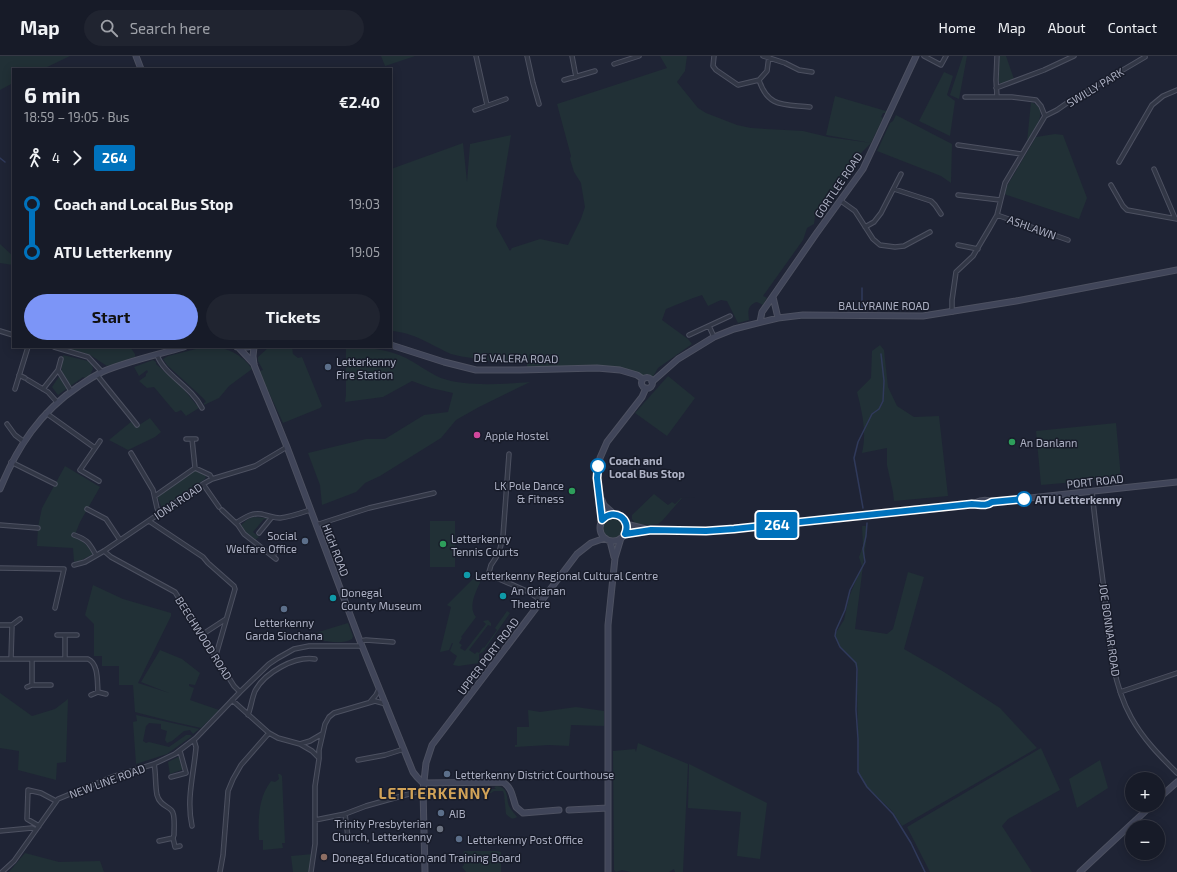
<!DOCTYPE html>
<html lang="en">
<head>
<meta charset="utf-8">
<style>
	body { margin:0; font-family:"Exo 2",sans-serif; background:#202430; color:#f1f3f6; height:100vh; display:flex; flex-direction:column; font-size:15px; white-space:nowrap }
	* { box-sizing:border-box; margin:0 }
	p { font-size:13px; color:#9ea1a8 }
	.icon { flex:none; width:22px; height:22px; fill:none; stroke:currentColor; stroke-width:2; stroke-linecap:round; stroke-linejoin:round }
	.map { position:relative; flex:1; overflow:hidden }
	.details { position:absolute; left:12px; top:12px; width:380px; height:280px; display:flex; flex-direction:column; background:#171b28; border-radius:0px; box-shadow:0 2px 10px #0003,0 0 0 1px #363945 }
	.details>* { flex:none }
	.badge { padding:0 8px; border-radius:3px; font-size:14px; line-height:26px }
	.tools { position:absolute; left:1125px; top:716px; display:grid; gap:8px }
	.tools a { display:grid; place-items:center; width:40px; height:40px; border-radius:50%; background:#171b28; box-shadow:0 2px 10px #0003,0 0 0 1px #363945; font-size:20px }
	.map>.badge { position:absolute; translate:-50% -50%; box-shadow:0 0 0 2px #fff }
	.legs { display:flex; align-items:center; gap:6px; height:44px; padding:0 12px; font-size:13px }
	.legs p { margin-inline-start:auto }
	.headline { display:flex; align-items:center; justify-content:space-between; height:68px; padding:0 12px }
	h1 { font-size:22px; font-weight:700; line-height:30px }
	.cta { display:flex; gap:8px; margin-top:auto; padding:8px 12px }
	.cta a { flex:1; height:46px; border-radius:24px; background:#7c95f7; color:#111; font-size:16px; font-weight:700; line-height:46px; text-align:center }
	.cta a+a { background:#202430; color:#f1f3f6 }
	ul { padding:0 12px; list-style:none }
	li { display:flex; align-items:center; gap:14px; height:48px; font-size:15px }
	li i { display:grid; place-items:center; width:6px; height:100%; margin:0 5px; background:currentColor }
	li i::after { content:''; width:10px; height:10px; margin:-5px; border:3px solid; border-radius:50%; background:#171b28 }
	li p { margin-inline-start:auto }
	li:first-child i { background:linear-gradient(#0000 50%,currentColor 0) }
	li:last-child i { background:linear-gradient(currentColor 50%,#0000 0) }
	header { display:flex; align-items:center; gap:24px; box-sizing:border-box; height:56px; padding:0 20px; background:#171b28; border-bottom:1px solid #363945 }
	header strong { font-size:19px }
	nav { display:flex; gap:22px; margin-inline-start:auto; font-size:14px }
	.search { width:280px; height:36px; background:#202430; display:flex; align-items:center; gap:10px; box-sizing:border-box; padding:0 14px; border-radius:22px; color:#9ea1a8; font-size:15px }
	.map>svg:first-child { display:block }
</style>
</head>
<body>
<header>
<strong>Map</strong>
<div class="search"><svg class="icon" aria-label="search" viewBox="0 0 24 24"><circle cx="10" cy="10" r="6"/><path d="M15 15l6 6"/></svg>Search here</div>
<nav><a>Home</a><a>Map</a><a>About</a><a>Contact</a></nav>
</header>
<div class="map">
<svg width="1177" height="816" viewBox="0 0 1177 816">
	<rect width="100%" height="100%" fill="#1f2435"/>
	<path fill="#213036" d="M0,0H70L43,13H13V27L0,34Z
		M381,0H415L385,10Z
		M660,0H687L685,15L677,26L698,52L706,57L737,69L751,72L803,75L828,81L871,87L862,96L820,153L815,161L814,168L807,172L803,184L763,240L767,242L763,249L757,246C747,249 748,256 749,264L738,267L727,245L721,244L708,250L702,239L693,242L666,253L662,264L688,283L692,288L658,312L651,324L649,322H644L620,314H527V304C506,307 493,306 472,302C465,301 458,300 451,298C431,289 413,276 391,275V113L463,87L467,126L470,88L511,79L496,170L510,195L512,192L540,183L568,189L581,163L585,151L581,127L574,116L570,103L571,100L557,48L667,12Z
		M963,0H967L959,43L950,39Z
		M999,0H1006L1014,23L1001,28L998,25Z
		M944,16L953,20L947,39L955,45L950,80L919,65Z
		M835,40L886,55V57H883L881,61L883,62L871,87L826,79Z
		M1031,46C1051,53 1034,74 1027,86Z
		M896,59L952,88L951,127L941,120L877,95L890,67L893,65Z
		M1055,78L1063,79L1087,142L1079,163L1004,138L1007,130L1036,81Z
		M0,188L13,200V209L0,207Z
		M880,289L884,294L888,331L897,350L914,361L939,360L948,440L894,445L893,436L887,409V392L862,397C867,376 862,356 857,336L871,322L872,295Z
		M62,291H130L135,298V301L107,310L90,299Z
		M204,291C222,289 242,297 252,313L229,330L219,342L204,349V347L206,346L204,343L167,309L163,303L168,300Z
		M269,291H292L293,298L298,302L302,301L322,350L320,352L283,367L259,315L263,314L258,305V301Z
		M346,291C366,291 388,293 406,302C418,308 429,317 441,322C465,331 504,328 530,326L479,351L456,364L441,382L380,420L365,427L356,436L322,449L320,429L308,397L366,383H385L424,359L448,356L453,337L431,332L412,325L383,341L345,346L346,339Z
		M63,299L88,305L92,308L93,313L90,319L85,322L83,321L58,339L52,331L62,316L61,304Z
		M153,304L156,306V308L181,330L199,352L186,360L181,354L177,356H175L154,331L147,332L139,325L146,320V318L148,316L147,314L139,320L134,311Z
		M668,320L695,342L667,380L635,357Z
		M150,362L161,376L155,381L128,394L109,384L132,365L136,371Z
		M1116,367L1121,422L1041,429L1036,375Z
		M65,410L100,431L80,466L74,481C83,485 88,489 93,498L80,505L74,506L73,492L37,490L38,471L42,452Z
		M196,414L205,418L206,420L205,423L162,452L157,440Z
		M654,438L668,449L672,446L675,448L681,442L696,441L682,442L662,465L658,468L648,469L640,468L635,467L632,463V459Z
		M253,461L267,462L268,463H264L253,476L259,481L255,484L246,477L241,469L248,463Z
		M603 472a10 10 0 1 1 20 0a10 10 0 1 1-20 0Z
		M430,465H455V511H430Z
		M862,470H866V486L855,573L887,578L893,573L908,516L924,521L904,593L944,616L1000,652L1037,692L902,770L892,755L868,732L859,718L857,634L858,613L852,603L838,589L835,578L844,564L849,541L862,510L859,501L863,490Z
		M482,522C477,534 467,550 476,561L461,581L462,582L459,587L462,589L460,592L465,595L486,568L483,565L488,564L491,567V570L488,569L469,594L475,598L477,596L479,597L483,591L484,592L497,574L495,572L507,555L510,557L483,596L479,598V607L459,610L453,609L457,600L450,595L453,587H452L449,594L440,596L451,551L447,549L473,523Z
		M93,529L123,543L171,557V560L138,627L169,637L141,626L160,594L182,603L200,617L195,629L189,628V630L194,632L190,644L219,654L201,672L170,665L135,656L133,629H119V610H102V600H94V568L85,559Z
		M348,567L353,580L352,583C342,589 328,585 317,584L315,577Z
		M0,637L32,660L55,653L68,643L66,706L57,707L56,724L18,714L19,695L0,692Z
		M576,651L604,655V670L571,669L569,690L549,689L515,691V689H517V671H529L528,654L540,656Z
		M136,659L199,673L193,678L190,674L184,675L172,685L167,687L165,684L167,675L161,673V668L149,667L146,670L143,685L146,687L149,686L169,691L186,679H190L192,680L167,698L136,708L133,666L137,665Z
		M638,687L688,708L683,816H675L674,813L669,816H631L622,814L616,816L614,814L613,695L635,693L636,696Z
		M1041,692L1060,734L1008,763L1002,770L1032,816H930L907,771Z
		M180,700L184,713L170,718L168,706Z
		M1100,704L1108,732L1077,752L1069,723Z
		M689,708L767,747L760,803L737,800L741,756L688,752Z
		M278,718H280L282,720L285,787H282L283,792L263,794V784H259C258,764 258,742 271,725L275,726L279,723Z
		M497,730C509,732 506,741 509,750C511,754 515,758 517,761C513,764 510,762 506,758L504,738L503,735H494L491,737L478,739L479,733H496L494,731Z
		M464,795H497L501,796V816H466L462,811L464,809L463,802Z
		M25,797L59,806L100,805L104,816H9Z
		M313,798L309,816H293L291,800Z"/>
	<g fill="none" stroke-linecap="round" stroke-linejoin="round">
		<path stroke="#303a5b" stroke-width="1.5" d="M0,102L5,106
			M862,232V253
			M863,452L854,402L858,386L872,358L879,353L883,345L884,325L881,298
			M867,467L866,480L863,493L865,506L850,534L845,554L836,574L835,580L840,591L856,607L857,613L856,654L858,683V716L867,731L893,758L911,787L925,816"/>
		<g stroke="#4d5161" stroke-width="5.5">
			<path id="street" d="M476,0L487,49
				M527,0L533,27L539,48
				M572,0L576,21
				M714,0L713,10L716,14L738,29L759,24
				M763,0L785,7L799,14L812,16
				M924,0L941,9L946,0
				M997,0L996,24L997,41
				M614,8L639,0
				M564,24L595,15
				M759,24C768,52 784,48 810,51
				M759,24L767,15L769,0
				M996,32L1044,14L1074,0
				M965,41H1012L1036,44L1041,50L1045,60
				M475,54L506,43
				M1045,60L1057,54L1067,47L1145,1
				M958,89L1021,98
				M1119,106L1152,49L1163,40L1177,34
				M1154,113L1175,162
				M1111,129L1123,150L1127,154L1177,163
				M894,133L931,145L935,149L941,158
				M958,139L1000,144
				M841,145L855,155L873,183L880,189L895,191L904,190L930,176
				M997,159L1068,184
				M865,171L874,166L881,157L901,118
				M958,189L978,193
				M952,256V244L956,216L973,200L989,173L997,159L1005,127L1045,60
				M709,270L714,281
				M0,275L13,279
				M689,279L730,260
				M54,291L88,301L102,316
				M157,299C164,319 191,330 202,352
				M58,314L71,335
				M19,319L25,322
				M97,319C110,336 124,352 137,369
				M28,324L48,336L57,346
				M15,333L28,291
				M43,333L58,314L61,303
				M46,357L95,392
				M7,368L15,379L23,385
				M186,383H196
				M192,383L195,412
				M131,397L153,434L157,452L160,458
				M509,398L503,480L499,497L491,509L489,516L490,519L529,536L542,545
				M11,406L55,428
				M99,425L80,414L100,385
				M203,428L219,451
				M1092,435C1095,468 1100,501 1104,534C1109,577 1110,623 1131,661C1143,683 1160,700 1177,717
				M155,440L195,412L210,419L212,423
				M87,453L106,463L120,484
				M222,454L238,469L244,478L276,503
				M149,465L203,501L208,507L234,530L235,533L216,599
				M236,467C245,461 254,455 265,459C270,460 274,462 280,462C290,461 301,457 310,454
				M0,469L38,472
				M316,469L369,452L434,437
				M259,477L272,461
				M74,479C88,484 89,487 96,499
				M104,495L111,501L175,536L234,630L240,636
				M273,500L277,494
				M74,509L85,506L104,495L203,428L212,423L255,410L287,391
				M0,512L64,513L55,552
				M0,569H12L20,563
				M203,578L226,563
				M57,579H77
				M65,579V602
				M360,585L366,584L393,586
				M0,603H88C99,608 97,626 98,636
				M11,603L12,569
				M32,603V629
				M27,631L32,629H51
				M1120,636L1177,617
				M91,639L98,636L106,638
				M232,644L269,677L278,682L300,688L312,695L319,702
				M370,646L376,639L379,633
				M248,659C251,651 252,642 255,635C265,616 295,600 315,603
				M300,688L310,685L322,678
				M358,704L385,699L404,693
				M154,708C156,715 155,730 157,739C160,751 171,750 173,757C175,763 174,772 174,779L173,782L159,785
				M171,721L186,717L180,695
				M345,758L348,781
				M315,764L345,758L366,750L423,734
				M39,770L27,763L28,734L41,737L56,745
				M192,770C186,743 194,717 196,691L194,684
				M0,775L32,772L36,774
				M173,782L175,791L180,790
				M2,816L14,805L58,743L112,721L154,708L175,698L196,682L240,636L269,608L278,602L294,593L309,590H362
				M220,816L223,799L228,735L233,723L241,709L269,677
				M311,816L315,788V730L319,703V694L325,668L329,661L334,657L375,645L386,648"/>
		</g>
		<g stroke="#4d5161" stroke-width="7">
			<path id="secondary" d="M136,0L141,13
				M773,241L778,262
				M760,266L762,256L769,246L816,178L863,113L916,0
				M391,289L444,306L476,314H520L597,312L620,314L637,319L643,323
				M237,291H248
				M254,291L253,300L254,309L287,391L360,585L413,716L417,721L423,727
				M239,292L254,308
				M641.5 327a5.5 5.5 0 1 1 11 0a5.5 5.5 0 1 1-11 0Z
				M652,326L678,303L714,281L734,273L778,262L803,259L923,260L1016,245L1177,214
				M0,433C17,391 40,356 79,330C86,325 94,320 102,316C128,305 157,299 184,291
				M602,444L604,449L614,458
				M975,447C981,444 986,443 992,446
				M600 472a13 13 0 1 1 26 0a13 13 0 1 1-26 0Z
				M602,464L597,423L600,402L607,386L642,341L646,332
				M626,468L650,474
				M625,478L651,474L697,475L731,473L973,448C980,447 985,451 992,446L1177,426
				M610,485L614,501
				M423,727L503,726C513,733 512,741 516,751L523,757L559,754
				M1158,743L1177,726
				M569,754L608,752
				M425,816L423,734L426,707L432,689L577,498L591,487L605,482
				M608,816V569L615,502L621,482
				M1080,816L1152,749"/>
		</g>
		<use href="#street" stroke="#323746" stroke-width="3.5"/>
		<use href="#secondary" stroke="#404559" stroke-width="5"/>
	</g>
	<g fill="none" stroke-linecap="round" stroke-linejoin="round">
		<g stroke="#fff" stroke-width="9">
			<path id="line-1" d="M598,410L597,422L602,464C614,451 632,463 625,478L651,474L706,475L734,473L972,448C980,448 985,451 992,446L1024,443"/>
		</g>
		<use href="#line-1" stroke="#0072bc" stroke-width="6"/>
	</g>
	<g fill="#5c6f8a" stroke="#181c2a" stroke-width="1.5">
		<circle cx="328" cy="311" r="4"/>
		<circle cx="305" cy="485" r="4"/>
		<circle cx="284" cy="553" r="4"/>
		<circle cx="447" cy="718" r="4"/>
		<circle cx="441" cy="757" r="4"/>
		<circle cx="459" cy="783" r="4"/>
	</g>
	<circle fill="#d1479c" stroke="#181c2a" stroke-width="1.5" cx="477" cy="379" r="4"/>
	<g fill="#2e9e5b" stroke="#181c2a" stroke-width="1.5">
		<circle cx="1012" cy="386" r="4"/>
		<circle cx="572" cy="435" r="4"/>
		<circle cx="443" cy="488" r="4"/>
	</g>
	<g fill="#fff" stroke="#0072bc" stroke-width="2">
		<circle cx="598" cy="410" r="7"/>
		<circle cx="1024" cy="443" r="7"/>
	</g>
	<g fill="#0f9aa8" stroke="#181c2a" stroke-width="1.5">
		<circle cx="467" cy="519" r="4"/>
		<circle cx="503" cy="540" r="4"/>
		<circle cx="333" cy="542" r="4"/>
	</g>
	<circle fill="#6b7280" stroke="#181c2a" stroke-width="1.5" cx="440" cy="773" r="4"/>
	<circle fill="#8d6e63" stroke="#181c2a" stroke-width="1.5" cx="324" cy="801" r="4"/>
	<g text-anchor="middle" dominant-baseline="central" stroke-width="3" stroke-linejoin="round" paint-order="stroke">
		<g font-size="11" fill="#acb0c3" stroke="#181c2a">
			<text transform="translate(1095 31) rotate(-31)">SWILLY PARK</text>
			<text transform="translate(838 129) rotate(-56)">GORTLEE ROAD</text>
			<text transform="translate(1032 171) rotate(20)">ASHLAWN</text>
			<text x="884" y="249">BALLYRAINE ROAD</text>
			<text transform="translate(516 302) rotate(1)">DE VALERA ROAD</text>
			<text transform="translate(1095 425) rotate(-6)">PORT ROAD</text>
			<text transform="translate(178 445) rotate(-34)">IONA ROAD</text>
			<text transform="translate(336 494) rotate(69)">HIGH ROAD</text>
			<text transform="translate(1110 574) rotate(82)">JOE BONNAR ROAD</text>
			<text transform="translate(204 582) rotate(58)">BEECHWOOD ROAD</text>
			<text transform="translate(488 600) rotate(-53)">UPPER PORT ROAD</text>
			<text transform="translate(107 725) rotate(-20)">NEW LINE ROAD</text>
		</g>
		<g font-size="11" fill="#acb0c3" stroke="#181c2a" text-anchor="start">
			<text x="336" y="305">Letterkenny<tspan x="336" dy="13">Fire Station</tspan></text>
			<text x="485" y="379">Apple Hostel</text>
			<text x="1020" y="386">An Danlann</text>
			<text x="564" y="429" text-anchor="end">LK Pole Dance<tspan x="564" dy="13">&amp; Fitness</tspan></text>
			<text x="297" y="479" text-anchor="end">Social<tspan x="297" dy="13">Welfare Office</tspan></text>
			<text x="451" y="482">Letterkenny<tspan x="451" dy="13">Tennis Courts</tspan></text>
			<text x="475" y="519">Letterkenny Regional Cultural Centre</text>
			<text x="511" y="534">An Grianan<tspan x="511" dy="13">Theatre</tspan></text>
			<text x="341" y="536">Donegal<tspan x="341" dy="13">County Museum</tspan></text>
			<text x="284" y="566" text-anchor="middle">Letterkenny<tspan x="284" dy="13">Garda Siochana</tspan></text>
			<text x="455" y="718">Letterkenny District Courthouse</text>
			<text x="449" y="757">AIB</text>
			<text x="432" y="767" text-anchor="end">Trinity Presbyterian<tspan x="432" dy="13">Church, Letterkenny</tspan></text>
			<text x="467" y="783">Letterkenny Post Office</text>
			<text x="332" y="801">Donegal Education and Training Board</text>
		</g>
		<g font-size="11" font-weight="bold" fill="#acb0c3" stroke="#181c2a" text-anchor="start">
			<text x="609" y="404">Coach and<tspan x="609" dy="13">Local Bus Stop</tspan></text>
			<text x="1035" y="443">ATU Letterkenny</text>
		</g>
		<g font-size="15" font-weight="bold" letter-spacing="1" fill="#d2a358" stroke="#181c2a">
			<text x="435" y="737">LETTERKENNY</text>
		</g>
	</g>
</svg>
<div class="tools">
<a>+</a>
<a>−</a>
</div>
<b class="badge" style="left:777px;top:469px;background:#0072bc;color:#fff">264</b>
<section class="details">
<div class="headline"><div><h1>6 min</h1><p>18:59 – 19:05 · Bus</p></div><b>€2.40</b></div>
<div class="legs"><svg class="icon" aria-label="walk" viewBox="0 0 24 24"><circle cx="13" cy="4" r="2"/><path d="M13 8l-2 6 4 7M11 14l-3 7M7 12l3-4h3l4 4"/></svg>4<svg class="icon" aria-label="forward" viewBox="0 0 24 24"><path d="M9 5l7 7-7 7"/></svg><b class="badge" style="background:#0072bc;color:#fff">264</b></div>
<ul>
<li><i style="color:#0072bc"></i><b>Coach and Local Bus Stop</b><p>19:03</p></li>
<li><i style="color:#0072bc"></i><b>ATU Letterkenny</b><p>19:05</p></li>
</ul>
<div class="cta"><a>Start</a><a>Tickets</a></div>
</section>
</div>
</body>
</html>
